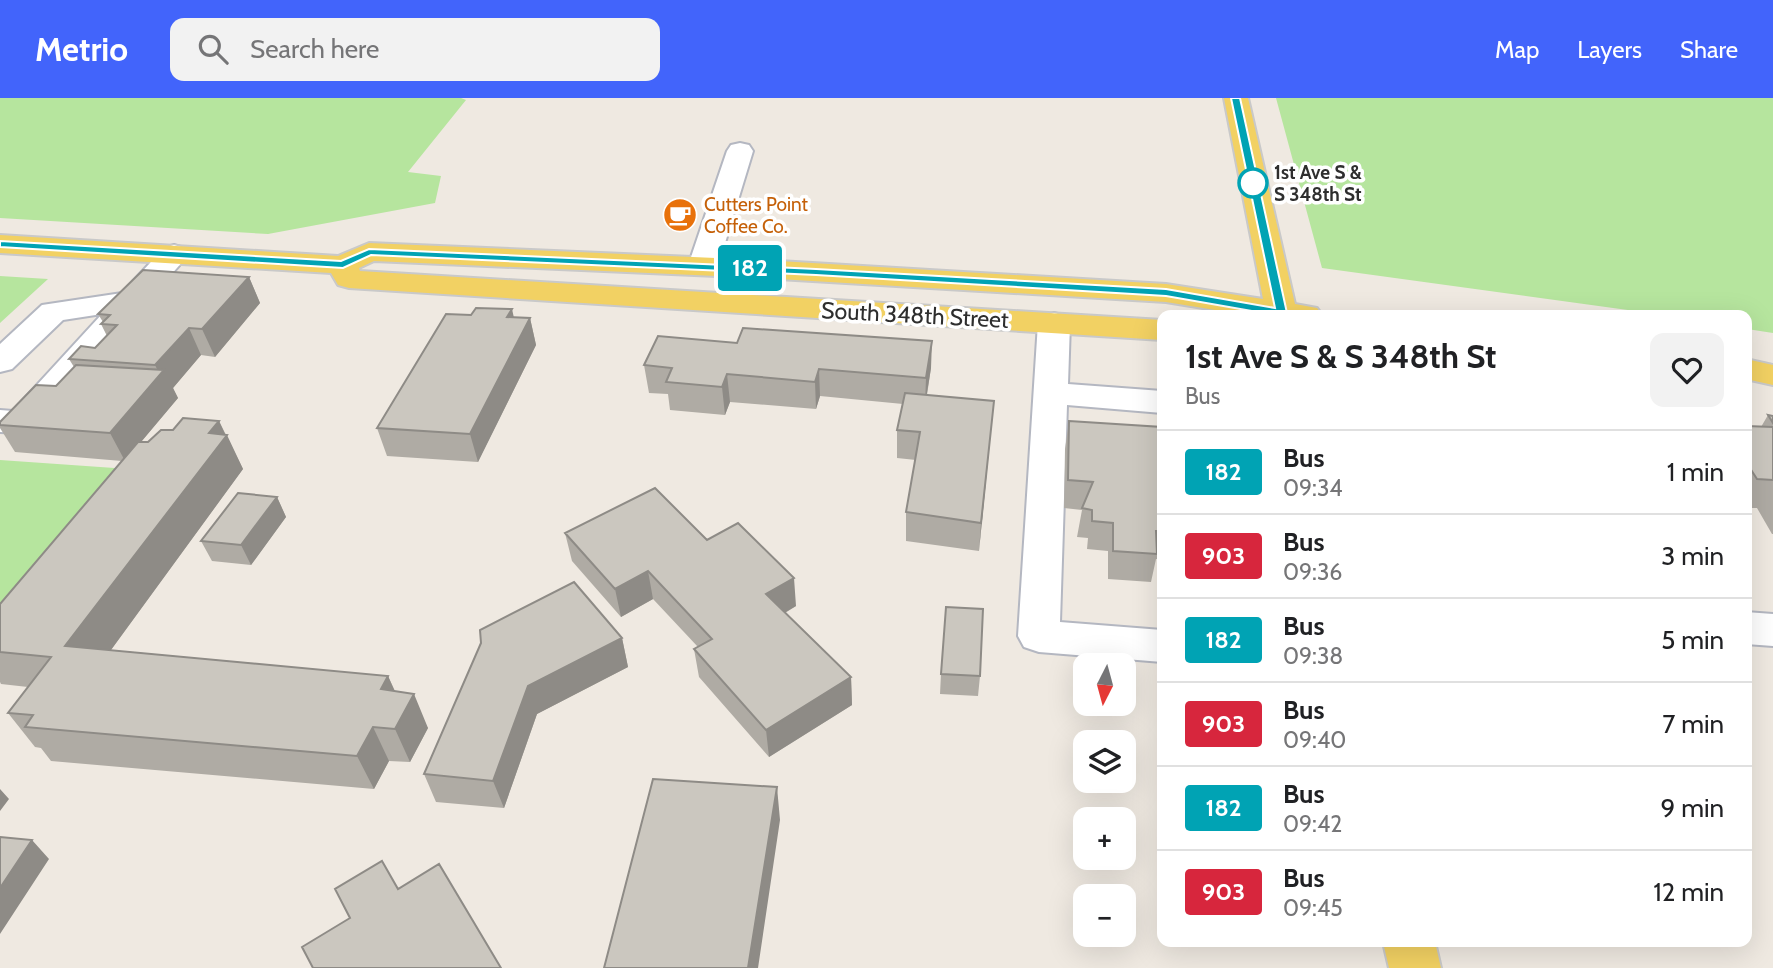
<!DOCTYPE html>
<html lang="en">
<head>
<meta charset="utf-8">
<style>
	body { margin:0; font-family:Cabin,sans-serif; background:#f2f2f2; color:#202124; height:100vh; display:flex; flex-direction:column; font-size:26px; white-space:nowrap }
	* { box-sizing:border-box; margin:0 }
	p { font-size:23px; color:#757577 }
	.icon { flex:none; width:38px; height:38px; fill:none; stroke:currentColor; stroke-width:2; stroke-linecap:round; stroke-linejoin:round }
	.map { position:relative; flex:1; overflow:hidden }
	.panel { position:absolute; left:1157px; top:212px; width:595px; height:637px; display:flex; flex-direction:column; background:#fff; border-radius:14px; box-shadow:0 7px 28px #0002 }
	.panel>* { flex:none }
	.badge { padding:0 14px; border-radius:5px; font-size:24px; line-height:46px }
	.needle { width:46px; rotate:186deg }
	.fabs { position:absolute; left:1073px; top:555px; display:grid; gap:14px }
	.fabs a { display:grid; place-items:center; width:63px; height:63px; border-radius:14px; background:#fff; box-shadow:0 7px 28px #0002; font-size:35px }
	.map>.badge { position:absolute; translate:-50% -50%; box-shadow:0 0 0 4px #fff }
	.round { display:grid; place-items:center; flex:none; width:74px; height:74px; border-radius:14px; background:#f2f2f2 }
	.headline { display:flex; align-items:center; justify-content:space-between; height:119px; padding:0 28px }
	h1 { font-size:33px; font-weight:700; line-height:52px }
	ul { padding:0; list-style:none }
	li { display:flex; align-items:center; gap:21px; height:84px; padding:0 28px; border-top:2px solid #e0e0e0 }
	li div { flex:1 }
	li b { display:block; font-size:26px }
	li em { font-style:normal }
	li .badge { min-width:77px; font-weight:700; text-align:center }
	header { display:flex; align-items:center; gap:42px; box-sizing:border-box; height:98px; padding:0 35px; background:#4264fb; color:#fff }
	header strong { font-size:33px }
	nav { display:flex; gap:38px; margin-inline-start:auto; font-size:24px }
	.search { width:490px; height:63px; background:#f2f2f2; display:flex; align-items:center; gap:18px; box-sizing:border-box; padding:0 24px; border-radius:14px; color:#757577; font-size:26px }
	.map>svg:first-child { display:block }
</style>
</head>
<body>
<header>
<strong>Metrio</strong>
<div class="search"><svg class="icon" aria-label="search" viewBox="0 0 24 24"><circle cx="10" cy="10" r="6"/><path d="M15 15l6 6"/></svg>Search here</div>
<nav><a>Map</a><a>Layers</a><a>Share</a></nav>
</header>
<div class="map">
<svg width="1773" height="870" viewBox="0 0 1773 870">
	<rect width="100%" height="100%" fill="#efe9e1"/>
	<path fill="#b6e59e" d="M0,0H461L466,2L408,74L441,78L435,105L268,136L0,120Z
		M1276,0H1773V235L1747,231L1746,217H1664L1322,170Z
		M0,178L48,181L0,225Z
		M0,362L143,372L0,548Z"/>
	<g fill="none" stroke-linecap="round" stroke-linejoin="round">
		<g stroke="#b4b7c1" stroke-width="4">
			<path id="minor" d="M740,45L749,47L753,53L718,168L714,174L703,177L692,174L688,168L727,53L731,47Z
				M174,147L184,150L189,156L184,162L34,332L22,335L0,334V312L13,313L102,216L63,222L12,271L0,274V246L42,207L122,195L164,150Z
				M1054,215L1065,218L1070,225L1068,286L1162,293V315L1067,307L1060,524L1162,532V564L1039,554L1024,549L1018,538L1038,225L1043,218Z
				M1746,514L1773,516V548L1746,546Z"/>
		</g>
		<g stroke="#c9c9c9" stroke-width="4">
			<path id="major" d="M1224,0H1248L1295,206L1317,210L1322,217H1246L1166,204L762,180L374,163L359,170L360,173L1162,222V242L349,190L338,187L331,175L0,155V137L338,158L369,145L762,162L1166,186L1263,201Z
				M1746,261L1773,267V287L1746,281Z
				M1383,844H1435L1441,870H1389Z"/>
		</g>
		<use href="#minor" fill="#fff" fill-rule="evenodd"/>
		<use href="#major" fill="#f2d163" fill-rule="evenodd"/>
	</g>
	<path fill="#afaba4" d="M249,179L260,205L215,259L201,257L173,290L178,300L141,344H148L173,332L219,323L243,371L111,552L388,578L395,593L428,630L410,664L389,663L374,691L51,663L41,650L35,649L8,615L28,589L1,586L0,584V506L122,363L15,354L0,330V324L56,288L74,269L69,261L95,250L107,238L101,226L103,224L98,216Z
		M514,219L530,220L536,247L478,364L387,358L377,330Z
		M644,267L931,270L927,297L994,303L979,453L906,443V414L916,362L897,360V332L903,306L820,298L816,311L730,304L725,317L670,312L668,296L649,295Z
		M1768,317L1773,318V436H1772L1757,410H1746V328L1761,329Z
		M1069,323L1162,329V462L1156,461L1151,484L1108,481V453L1087,451L1088,440L1077,439L1082,412L1064,410L1065,351Z
		M277,399L286,419L251,467L212,463L201,443Z
		M565,435L707,442L796,508L785,515L851,579L852,607L769,659L699,579L694,551L698,549L653,501L621,519L572,463Z
		M622,540L628,569L537,616L504,710L436,704L424,676Z
		M941,576L980,578L978,598L940,596Z"/>
	<path fill="#8e8b86" d="M249,179L260,205L215,259L202,231Z
		M512,211L518,238L507,219Z
		M530,220L536,247L478,364L470,336Z
		M189,230L201,257L173,290L178,300L125,363L110,335L160,277L155,267Z
		M932,243L931,270L925,307L926,280Z
		M819,271L820,298L816,311L815,284Z
		M727,276L730,304L725,317L722,289Z
		M994,303L991,331L979,453L981,425Z
		M219,323L226,338L227,337L243,371L89,582L65,548L209,335Z
		M277,399L286,419L251,467L241,447Z
		M648,473L653,501L621,519L615,491Z
		M794,480L796,508L769,524L766,496Z
		M622,540L628,569L537,616L504,710L493,683L528,588Z
		M388,578L403,612L381,591Z
		M851,579L852,607L769,659L766,632Z
		M414,596L428,630L410,664L395,631Z
		M373,629L389,663L374,691L357,658Z
		M777,689L780,722L758,870H748Z
		M0,691L9,701L0,713Z
		M32,742L49,761L0,836V790Z"/>
	<path fill="#cbc7bf" stroke="#8e8b86" stroke-width="2" d="M143,172L249,179L202,231L189,230L155,267L69,261L81,248L95,250L117,227L101,226L110,217L98,216Z
		M476,210L512,211L507,219L530,220L470,336L377,330L446,216L471,217Z
		M743,230L932,243L926,280L819,271L815,284L727,276L722,289L666,284L672,270L644,267L658,238L737,245Z
		M76,267L164,272L110,335L0,327V324L36,287L56,288Z
		M905,295L994,303L981,425L906,414L920,334L897,332Z
		M1768,317L1773,318V325Z
		M183,320L219,323L209,335L227,337L65,548L388,578L381,591L414,596L395,631L373,629L357,658L25,629L33,617L8,615L51,559L0,554V506L138,344H148L161,332H173Z
		M1069,323L1162,329V433H1156L1157,456L1113,453V425L1092,423V412L1082,410L1093,384L1068,382Z
		M1746,328L1773,329V382L1757,381L1746,364Z
		M655,390L707,442L738,425L794,480L766,496L851,579L766,632L694,551L712,541L648,473L615,491L565,435Z
		M238,395L277,399L241,447L201,443Z
		M574,484L622,540L528,588L493,683L424,676L481,545L480,532Z
		M946,509L983,511L980,578L941,576Z
		M653,681L777,689L748,870H604Z
		M0,739L32,742L0,790Z
		M382,763L398,791L439,766L501,870H313L302,849L350,820L335,791Z"/>
	<path fill="#00a3b4" stroke="#fff" stroke-width="2" d="M1231,0H1240L1287,215L1281,218L1166,198L816,177L371,157L343,170L0,149V143L341,163L369,151L816,171L1166,191L1275,210Z"/>
	<defs>
		<g id="cafe-disc" transform="scale(1.75)"><circle r="9.5" fill="#e8710a" stroke="#fff"/><path d="M-5.5-4.5H6V0H3Q3 3.5 0 3.5H-2.5Q-5.5 3.5-5.5 0ZM3-3.2v2h1.7v-2ZM-6 4.5H4V6H-6Z" fill="#fff"/></g>
	</defs>
	<g fill-rule="evenodd">
		<use href="#cafe-disc" x="680" y="117"/>
	</g>
	<circle fill="#fff" stroke="#00a3b4" stroke-width="3.5" cx="1253" cy="85" r="14"/>
	<g text-anchor="middle" dominant-baseline="central" stroke-width="7" stroke-linejoin="round" paint-order="stroke">
		<g font-size="19" font-weight="bold" fill="#2e2e2e" stroke="#fff" text-anchor="start">
			<text x="1274" y="74">1st Ave S &amp;<tspan x="1274" dy="22">S 348th St</tspan></text>
		</g>
		<g font-size="19" fill="#c56008" stroke="#fff" text-anchor="start">
			<text x="704" y="106">Cutters Point<tspan x="704" dy="22">Coffee Co.</tspan></text>
		</g>
		<g font-size="23" fill="#2e2e2e" stroke="#fff">
			<text transform="translate(915 217) rotate(3)">South 348th Street</text>
		</g>
	</g>
</svg>
<div class="fabs">
<a><svg class="needle" viewBox="-14 -14 28 28"><path d="M0-13l5 13h-10z" fill="#e53935"/><path d="M0 13l5-13h-10z" fill="#757577"/></svg></a>
<a><svg class="icon" aria-label="layers" viewBox="0 0 24 24"><path d="M12 4l9 5-9 5-9-5zM3 14l9 5 9-5"/></svg></a>
<a>+</a>
<a>−</a>
</div>
<b class="badge" style="left:750px;top:170px;background:#00a3b4;color:#fff">182</b>
<section class="panel">
<div class="headline"><div><h1>1st Ave S &amp; S 348th St</h1><p>Bus</p></div><a class="round"><svg class="icon" aria-label="heart" viewBox="0 0 24 24"><path d="M12 20l-8-8c-3-5 5-10 8-4 3-6 11-1 8 4z"/></svg></a></div>
<ul>
<li><span class="badge" style="background:#00a3b4;color:#fff">182</span><div><b>Bus</b><p>09:34</p></div><em>1 min</em></li>
<li><span class="badge" style="background:#d7263d;color:#fff">903</span><div><b>Bus</b><p>09:36</p></div><em>3 min</em></li>
<li><span class="badge" style="background:#00a3b4;color:#fff">182</span><div><b>Bus</b><p>09:38</p></div><em>5 min</em></li>
<li><span class="badge" style="background:#d7263d;color:#fff">903</span><div><b>Bus</b><p>09:40</p></div><em>7 min</em></li>
<li><span class="badge" style="background:#00a3b4;color:#fff">182</span><div><b>Bus</b><p>09:42</p></div><em>9 min</em></li>
<li><span class="badge" style="background:#d7263d;color:#fff">903</span><div><b>Bus</b><p>09:45</p></div><em>12 min</em></li>
</ul>
</section>
</div>
</body>
</html>
